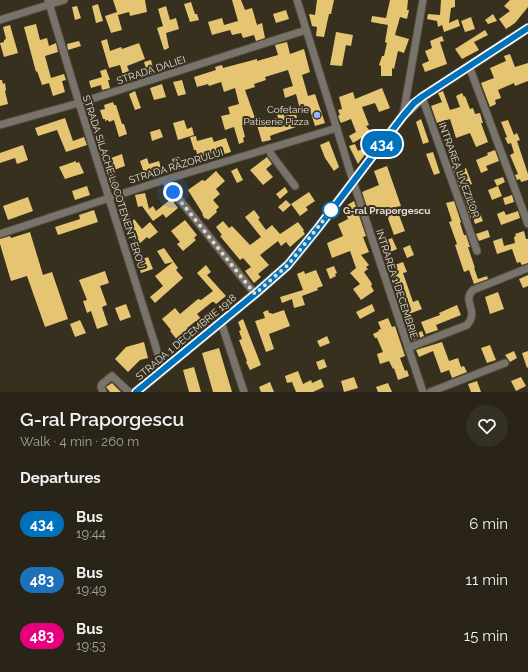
<!DOCTYPE html>
<html lang="en">
<head>
<meta charset="utf-8">
<style>
	body { margin:0; font-family:Raleway,sans-serif; background:#353024; color:#f1f3f6; height:100vh; display:flex; flex-direction:column; font-size:15px; white-space:nowrap }
	* { box-sizing:border-box; margin:0 }
	p { font-size:13px; color:#a5a4a1 }
	.icon { flex:none; width:22px; height:22px; fill:none; stroke:currentColor; stroke-width:2; stroke-linecap:round; stroke-linejoin:round }
	.map { position:relative; height:392px; overflow:hidden }
	.side { display:flex; flex-direction:column; background:#292417; flex:1 }
	.side>* { flex:none }
	.badge { padding:0 8px; border-radius:13px; font-size:14px; line-height:26px }
	.you { position:absolute; width:20px; height:20px; margin:-10px; border:3px solid #fff; border-radius:50%; background:#1a73e8; box-shadow:0 0 0 6px #1a73e833 }
	.map>.badge { position:absolute; translate:-50% -50%; box-shadow:0 0 0 2px #fff }
	h2 { padding:0 20px; font-size:15px; line-height:36px }
	.round { display:grid; place-items:center; flex:none; width:42px; height:42px; border-radius:21px; background:#353024 }
	.summary { display:flex; align-items:center; justify-content:space-between; height:68px; padding:0 20px }
	h1 { font-size:19px; font-weight:600; line-height:30px }
	ul { padding:0; list-style:none }
	li { display:flex; align-items:center; gap:12px; height:56px; padding:0 20px }
	li div { flex:1 }
	li b { display:block; font-size:15px }
	li em { font-style:normal }
	li .badge { min-width:44px; font-weight:700; text-align:center }
	.map>svg:first-child { display:block }
</style>
</head>
<body>
<div class="map">
<svg width="528" height="392" viewBox="0 0 528 392">
	<rect width="100%" height="100%" fill="#37301f"/>
	<path fill="#e5c571" d="M113,0H145L147,12L130,16L129,12L118,15Z
		M232,0H241L245,10L252,8L257,25L262,23L265,38L256,41L254,35L243,38L241,33L232,35L230,30L212,35L208,22L222,18L224,25L238,21Z
		M317,0H334L331,14H329L324,37L316,36L317,27L312,26L309,14L315,15Z
		M390,0H408L407,10H409L407,19L400,17L395,35L409,39L404,53L398,51L394,69L392,68V76H381V66L379,65L382,56H384L387,43L385,42L388,25L371,22L372,16L386,18Z
		M441,0H455V7L451,8L449,23L458,19L460,26L444,32L442,25L438,27L437,21L427,19L428,14L440,15Z
		M510,0H528V7L515,23L506,29L499,19L510,11L504,6Z
		M191,2L195,14H197L199,20L190,22L184,4Z
		M98,4L103,21L96,23L92,6Z
		M77,6L81,18L75,20L72,7Z
		M166,6L170,20L176,18L179,29L166,33L169,48L164,50L157,28L163,26L158,9Z
		M286,10L289,19L276,23L273,14Z
		M117,12L122,30L111,33L105,16Z
		M493,14L497,21L488,24L485,20Z
		M471,17L475,29L465,32L461,21Z
		M36,24L40,40L47,38L49,46L56,43L58,52L45,56L51,78L64,74L66,80L62,81L65,92L53,96L49,83L42,85L37,71L36,72L24,27Z
		M10,25L18,53L4,57L0,43L4,42V40L6,39L3,27Z
		M485,30L488,35L474,42L479,50L462,59L455,49Z
		M336,32L353,35L351,46L346,45L342,66L330,65Z
		M442,36L444,41L440,42L447,64L425,72L422,64L429,61L425,51L432,48L430,41Z
		M107,39L110,51L121,47L122,49L139,43L145,59L127,66L129,71L127,72L130,80L125,82L120,65L109,68L101,41Z
		M79,41L81,46L68,50L67,44Z
		M287,42L290,54L304,49L310,72L302,75L308,96L315,94L325,123L315,126L309,107L300,109L296,94L285,98L283,89L293,86L288,70L265,77L266,80L254,84L255,87L245,90L255,118L245,121L246,124L242,125L245,137L243,138L244,142L239,144L234,127L225,130L221,116L230,114L228,107L239,104L235,88L224,92L221,82L209,86L208,84L197,87L194,77L216,70L215,67L222,65L223,68L257,59V61L278,55L275,45Z
		M510,54L515,67L528,63V81L515,86L514,83L498,90L501,98L495,100L496,104L490,107L481,83L494,78L490,68L506,61L504,56Z
		M151,60L154,73L148,75L144,62Z
		M106,69L110,80H108L110,88L102,90L101,85L91,88L89,81L102,77L100,71Z
		M0,80H2L3,84L5,83L6,90L5,91L8,104L0,106Z
		M182,80L186,94L178,96L173,82Z
		M162,84L166,97L154,100L150,88Z
		M382,88L390,108L379,112L375,103L362,107L369,125L366,126L377,140L370,146L363,137L353,143L349,136L356,132L351,119L341,123L340,121L338,116L340,115L338,110L342,109L339,97L353,92L355,99Z
		M135,91L141,108L135,110L129,94Z
		M443,91L450,110L460,107L456,96L462,93L464,97L465,96L470,109L473,108L475,114L480,113L483,123H481L488,142L476,147L470,133L456,138L450,119L437,123L431,106L442,102L438,93Z
		M113,102L114,105H116L122,124H124L127,134L119,137L114,120L109,122L108,120L105,121V119H103L100,110L105,109L104,105Z
		M282,110L284,116L296,114L299,126L275,134L270,136L271,140L262,142L257,125L278,118L276,112Z
		M65,118L73,141L84,137L87,145L66,152L57,130L38,136L35,128Z
		M421,119L429,142L423,144L416,122Z
		M184,120L187,129L192,127L194,135L178,140L173,123Z
		M508,120L514,135L517,133L520,140L517,141L528,174V180L521,182L520,179L517,180L515,175L518,174L510,155L514,153L511,143L508,144L505,138L507,137L501,122Z
		M160,129L163,137L152,141L150,132Z
		M196,136L197,141L212,137L214,142L226,138L231,152L221,155L220,152L213,154V153L198,158L196,150H194L190,137Z
		M329,141L339,167L334,171L325,158L320,145Z
		M355,144L358,151L364,148L366,153L358,164L349,146Z
		M23,145L28,160L17,164L15,158L0,163V153Z
		M495,150L499,161L486,166L488,170L481,173L476,160L488,155L487,153Z
		M433,152L440,173L434,175L426,154Z
		M122,154L125,166L114,170L111,158Z
		M179,157L182,168L175,170L172,159Z
		M267,157L272,164L266,169L273,177L263,185L250,170Z
		M147,158L149,164L159,161L163,174L155,177L154,173L145,176L140,161Z
		M76,161V163L79,162L84,173L65,179L59,167Z
		M456,165L459,172L466,168L472,184L460,188L452,167Z
		M387,166L401,206L396,207L405,231L394,235L385,210L370,216L362,192L379,185L374,171Z
		M237,168L243,180L237,183L231,171Z
		M216,171L225,181L216,189L220,194L213,200L219,207L216,210L217,212L208,220L206,218L205,219L202,214H203L188,190L202,180L205,181Z
		M113,172L117,186L111,188L107,173Z
		M503,177L505,182L497,186L494,180Z
		M87,186L90,195L75,200L72,191Z
		M498,186L502,196L492,200L488,190Z
		M285,187L288,192L280,199L276,194Z
		M309,192L315,201L306,207L308,210L300,216L291,204Z
		M145,193L149,209L153,206L156,211L171,199L178,208L166,218L163,214L153,221L142,206L138,207L135,195Z
		M472,194L483,221L475,224L473,218L471,219L463,197Z
		M512,195L514,202L505,205L503,198Z
		M28,197L33,211L8,220L3,206Z
		M286,200L291,205L283,212L278,207Z
		M354,201L366,236L363,237L369,252L361,255L369,265L366,267L368,269L364,272L371,282L372,285L371,286L374,291L361,300L353,289L360,284L350,273L356,268L350,251L332,258L327,243L343,236L338,224L348,219L344,207Z
		M454,201L461,222L460,223L464,235H466L470,247H468L475,268H474L478,279L487,276L488,279L474,284L469,270L464,272L455,245L457,244L449,222L452,221L446,203Z
		M124,207L128,212L132,222L134,219L142,229L150,222L158,232L149,239L147,237L138,245L133,239L135,238L123,223L118,209Z
		M94,210L98,222L58,235L55,227L80,219L79,215Z
		M254,210L260,218L258,219L266,230L272,225L280,234L298,222L304,230L303,231L305,234L290,247L286,242L281,246L278,241L260,255L269,265L258,274L261,277L254,283L245,271L251,267L243,258L240,260L220,236L222,235L216,227L223,221L229,228L232,226L250,245L261,237L245,217Z
		M504,211L506,215L518,211L520,218L501,225L497,214Z
		M185,220L197,235L194,238L196,240L183,251L177,244L180,242L171,231Z
		M488,230L490,237L479,241L476,234Z
		M524,231L526,239H528V263L522,265L520,262L517,263L512,249L497,254L493,241L502,238L504,246L515,243L514,237L516,236L515,234Z
		M30,232L43,275L52,272L68,319L45,327L27,276L11,281L0,244V239L10,236L11,238Z
		M392,238L397,249L386,254L381,242Z
		M410,245L414,255L407,258L403,248Z
		M164,248L178,268L176,270L183,278L155,303L150,297L163,286L155,276L173,262L165,264L157,251Z
		M148,257L153,269L141,273L138,264L144,262L143,259Z
		M403,262L407,272L403,273L413,302L418,300L422,309L409,314L403,299L401,300L389,267Z
		M206,265L211,272L207,275L226,296L216,304L214,302H212L197,314L202,320L198,324L196,321L187,328L189,330L178,341L170,331L171,330L162,319L175,308L180,314L198,299L201,300L213,291L197,273Z
		M334,266L337,273L335,274L336,276L330,279L326,269Z
		M316,270L323,286L317,288L318,290L302,296L305,305L294,308L292,299L282,303L280,297L303,290L297,274L304,271L305,274Z
		M105,271L109,283L100,286L107,305L102,307L108,325L97,329L91,311L87,313L83,301L87,300L79,280Z
		M528,275V286L523,288L519,279Z
		M498,292L504,309L490,314L485,297Z
		M126,304L131,317L120,321L115,308Z
		M372,304L375,311L360,319L356,312Z
		M457,305L461,315L436,325L438,330L426,334L421,322L440,315L439,313Z
		M268,310L269,313H271L272,314L284,310L290,326L269,334L274,349L266,352L255,321L265,318L263,312Z
		M388,318L392,327L395,326L405,356L400,358L405,371L407,370L409,376L398,380L394,368L393,369L389,361L380,364L377,354L383,352L377,338H375L373,334L379,331L378,330L381,329L378,322Z
		M243,319L261,365L250,370L246,362L247,361L239,340L242,339L239,331L241,330L238,322Z
		M80,320L86,333L75,337L70,324Z
		M422,331L424,336L412,341L410,336Z
		M327,336L330,343L320,347L317,341Z
		M144,342L148,358L140,360L128,372L115,359L126,347Z
		M442,342L449,361L458,358L461,367L464,366L467,372L452,378L449,370L441,373L433,351L419,357L416,350Z
		M490,345L496,360L487,363L481,348Z
		M219,348L232,392H213L202,353Z
		M514,351L517,358L510,362L505,355Z
		M528,351V367L527,368L522,353Z
		M324,359L327,367L319,370L316,362Z
		M194,367L201,392H189L183,370Z
		M298,371L303,384L311,380L312,383L321,379L324,387L313,392H296L292,382L287,383L285,376Z
		M354,377L358,388L344,392L341,381Z
		M521,377L526,386L516,391L511,381Z
		M477,381L481,392H471L468,384Z
		M270,382L274,392H261L259,387Z
		M112,383L121,392H110L106,387Z
		M388,383L392,392H378L376,387Z"/>
	<g fill="none" stroke-linecap="round" stroke-linejoin="round">
		<g stroke="#524c3c" stroke-width="9">
			<path id="minor" d="M48,0L79,103L163,370
				M297,0L353,181L423,392
				M0,20L64,0
				M469,66L528,224
				M422,97L477,251
				M403,116L423,0
				M0,125L79,103L306,30
				M269,148L271,154L295,186
				M164,180L255,294
				M0,234L164,180L337,128
				M221,322L244,392
				M408,348L467,325C480,310 461,302 473,290L528,268
				M103,392L101,387L102,384L112,376L129,392
				M430,392L505,363"/>
		</g>
		<g stroke="#524c3c" stroke-width="11">
			<path id="major" d="M136,392L255,294L288,265L318,228L403,116L422,97L528,28"/>
		</g>
		<use href="#minor" stroke="#78746c" stroke-width="7"/>
		<use href="#major" stroke="#beb7a5" stroke-width="9"/>
	</g>
	<g fill="none" stroke-linecap="round" stroke-linejoin="round">
		<g stroke="#fff" stroke-width="9">
			<path id="line" d="M136,392L255,294L288,265L318,228L403,116L414,103L422,97L528,28"/>
		</g>
		<use href="#line" stroke="#0072bc" stroke-width="6"/>
		<path stroke="#e1ddd2" stroke-width="4" stroke-dasharray="0 7.2" d="M173,192L255,294L288,265L334,207L331,210"/>
	</g>
	<circle fill="#9bb5fd" stroke="#37301f" stroke-width="1.5" cx="317" cy="115" r="4"/>
	<circle fill="#fff" stroke="#0072bc" stroke-width="2" cx="331" cy="210" r="8"/>
	<g text-anchor="middle" dominant-baseline="central" stroke-width="4" stroke-linejoin="round" paint-order="stroke">
		<g font-size="10" fill="#e1ddd2" stroke="#37301f">
			<text transform="translate(151 70) rotate(-18)">STRADA DALIEI</text>
			<text transform="translate(176 166) rotate(-17)">STRADA RĂZORULUI</text>
			<text transform="translate(459 170) rotate(70)">INTRAREA LIVEZILOR</text>
			<text transform="translate(114 182) rotate(72)">STRADA SILACHE LOCOTENENT EROU</text>
			<text transform="translate(397 284) rotate(72)">INTRAREA 1 DECEMBRIE</text>
			<text transform="translate(186 337) rotate(-40)">STRADA 1 DECEMBRIE 1918</text>
		</g>
		<g font-size="10" fill="#e1ddd2" stroke="#37301f" text-anchor="end">
			<text x="309" y="109">Cofetarie<tspan x="309" dy="12">Patiserie Pizza</tspan></text>
		</g>
		<g font-size="10" font-weight="bold" fill="#e1ddd2" stroke="#37301f" text-anchor="start">
			<text x="343" y="210">G-ral Praporgescu</text>
		</g>
	</g>
</svg>
<div class="you" style="left:173px;top:192px"></div>
<b class="badge" style="left:382px;top:144px;background:#0072bc;color:#fff">434</b>
</div>
<section class="side">
<div class="summary"><div><h1>G-ral Praporgescu</h1><p>Walk · 4 min · 260 m</p></div><a class="round"><svg class="icon" aria-label="heart" viewBox="0 0 24 24"><path d="M12 20l-8-8c-3-5 5-10 8-4 3-6 11-1 8 4z"/></svg></a></div>
<h2>Departures</h2>
<ul>
<li><span class="badge" style="background:#0072bc;color:#fff">434</span><div><b>Bus</b><p>19:44</p></div><em>6 min</em></li>
<li><span class="badge" style="background:#1d71b8;color:#fff">483</span><div><b>Bus</b><p>19:49</p></div><em>11 min</em></li>
<li><span class="badge" style="background:#e6007e;color:#fff">483</span><div><b>Bus</b><p>19:53</p></div><em>15 min</em></li>
</ul>
</section>
</body>
</html>
